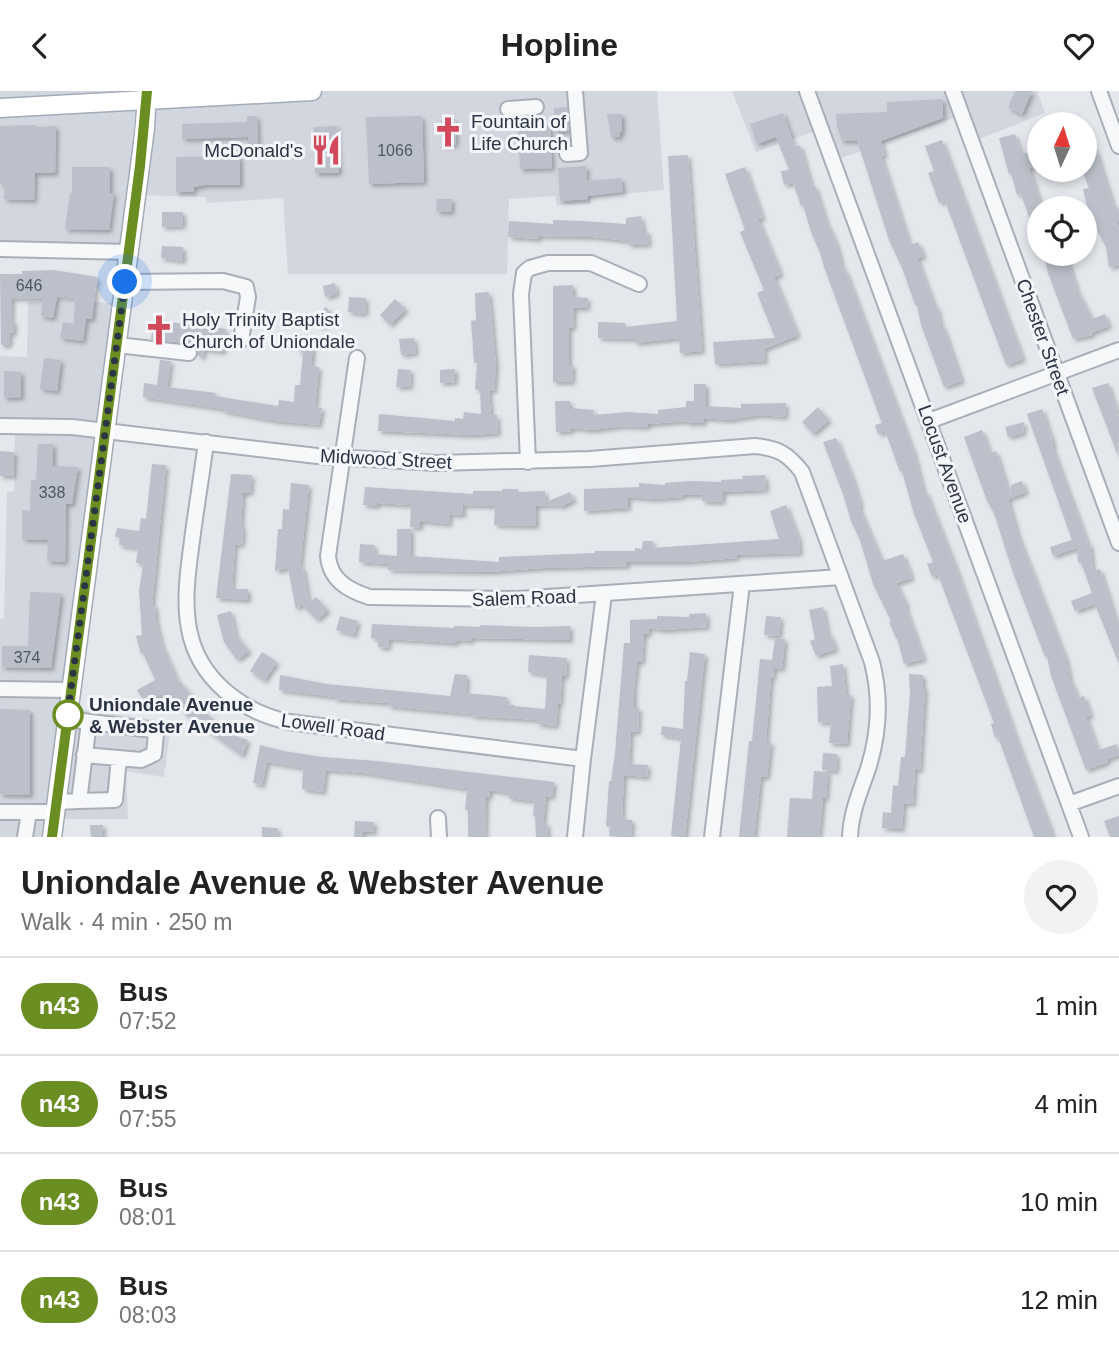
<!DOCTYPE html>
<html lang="en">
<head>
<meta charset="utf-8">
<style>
	body { margin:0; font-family:Arial,sans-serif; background:#f2f2f2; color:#222; height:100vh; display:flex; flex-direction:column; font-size:26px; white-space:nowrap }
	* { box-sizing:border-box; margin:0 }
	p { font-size:23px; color:#767676 }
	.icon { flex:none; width:38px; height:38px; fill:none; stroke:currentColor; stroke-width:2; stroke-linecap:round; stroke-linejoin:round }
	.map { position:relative; height:746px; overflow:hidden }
	.details { display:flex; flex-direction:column; background:#fff; flex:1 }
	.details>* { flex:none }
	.badge { padding:0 14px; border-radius:23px; font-size:24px; line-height:46px }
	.needle { width:46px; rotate:4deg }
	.controls { position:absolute; left:1027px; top:21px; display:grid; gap:14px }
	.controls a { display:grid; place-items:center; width:70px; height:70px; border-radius:50%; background:#fff; box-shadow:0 4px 10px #0003; font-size:35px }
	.you { position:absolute; width:35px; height:35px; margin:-18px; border:5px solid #fff; border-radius:50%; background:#1a73e8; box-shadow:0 0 0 10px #1a73e833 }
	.map>.badge { position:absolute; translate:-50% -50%; box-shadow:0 0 0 4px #fff }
	.round { display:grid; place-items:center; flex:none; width:74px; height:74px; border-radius:37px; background:#f2f2f2 }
	.summary { display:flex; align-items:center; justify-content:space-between; height:119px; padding:0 21px }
	h1 { font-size:33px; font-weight:600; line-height:52px }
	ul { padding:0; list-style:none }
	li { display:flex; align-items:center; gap:21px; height:98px; padding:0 21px; border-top:2px solid #e0e0e0 }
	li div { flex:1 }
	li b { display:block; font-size:26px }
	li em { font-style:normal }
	li .badge { min-width:77px; font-weight:700; text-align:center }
	header { display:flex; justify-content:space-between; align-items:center; height:91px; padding:0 21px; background:#fff; font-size:32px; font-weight:600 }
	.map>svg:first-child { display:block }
</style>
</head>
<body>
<header><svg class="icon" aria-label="back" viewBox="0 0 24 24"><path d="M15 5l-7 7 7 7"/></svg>Hopline<svg class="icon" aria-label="heart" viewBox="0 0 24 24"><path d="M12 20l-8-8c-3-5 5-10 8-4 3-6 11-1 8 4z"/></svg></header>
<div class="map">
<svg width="1119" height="746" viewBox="0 0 1119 746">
	<defs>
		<filter id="shadow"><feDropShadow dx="3" dy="3" stdDeviation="2" flood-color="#0004"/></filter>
	</defs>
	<rect width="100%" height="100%" fill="#e4e7ec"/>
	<path fill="#d2d6de" d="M0,0H657L664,99L591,106L590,113L557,114L555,105L509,108L507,183H288L283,107L207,112L206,106L137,104L129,161L0,158Z
		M732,0H1037L1045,22L972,51L962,24L833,70L821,38L756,61Z
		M57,208L122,213L69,617L171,631L164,686L126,680L128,728H55L52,746H0V528H4L7,401L14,400L15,336L0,335V265L27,266L28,211H56Z"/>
	<path fill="#bbc0ca" filter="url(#shadow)" d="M1015,0H1032L1022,23L1008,17Z
		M943,8V27L881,50L885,64L881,65L910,154L918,151L924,165L917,167L935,216L937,215L941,235H943L962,290L944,296L921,234L917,214H915L903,179L889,149L857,49L842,50L837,35L836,23L887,21V11Z
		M567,16L569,40L555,41L554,17Z
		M783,22L795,56L800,54L812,96L815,95L826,130L837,154L843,179L845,178L914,362L924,402L926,401L956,477L1017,649L1053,744L1048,746H1034L998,646L995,647L991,633L994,632L938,484L932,486L927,473L933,471L913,420L902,380L900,381L885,340L878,343L875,334L882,332L880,327L824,176L820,162L811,141L803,114L801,115L793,92L784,94L781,80L789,79L776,46L757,53L750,33Z
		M607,23H622V41H620V46H611Z
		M247,25H257L258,53H248V46L182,48V33L247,31Z
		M422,25L424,91L369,93L366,26Z
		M455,28L456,53L443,54L441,29Z
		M36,34V36L56,35L55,82H35L34,109L4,108L5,93H0V35Z
		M550,34L552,77L520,78L518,35Z
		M337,35L339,82H315L314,36Z
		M1085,41L1098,65L1113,114L1115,113L1119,123V129L1116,130L1119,139V174L1109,176L1106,156L1089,123L1083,98L1089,97L1082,79H1085Z
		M1015,43L1021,63L1029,61L1033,76L1029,77L1042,117H1040V157L1021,103L1017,104L1011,82L1009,83L999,47Z
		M942,49L1023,268L1006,274L945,110L939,112L928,82L934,80L925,55Z
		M688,64L702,260L680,262L679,247L635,252V248L598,247V231L625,232V236L677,230L668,65Z
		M240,65V94H204L194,96V101H176V66Z
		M586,75L587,90L621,87L623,101L588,105V108L560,110L558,77Z
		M72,76H110V102H114L109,139L65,138L70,102H72Z
		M745,76L763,127L758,128L781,183L774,186L798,244L764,258L765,270L715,273L713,251L775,247L757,202L764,199L740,141L745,139L725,83Z
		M437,108H452L451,121L436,120Z
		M162,121H183V135L162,136Z
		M641,125L643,140H647L649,153L629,154L628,150L593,146L539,145V148L508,146L509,130L553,133V129L583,130L626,133V127Z
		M162,155L183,156V170L161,167Z
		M1044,163H1066L1077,199L1092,228L1105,223L1109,235L1091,242L1092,244L1073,248L1048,182Z
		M54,179L97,186L92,228H86L83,250L60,247L63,231L74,233L75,207L57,205L53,227L41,225L43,208L12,207L11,230H14V242H10L9,254H1L0,183H22V180Z
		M335,192L337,203L325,206L323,195Z
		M573,194V206L588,207L587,217H574L573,237H569V274H573L572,291H553V195Z
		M489,201L496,275L494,300L489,299L491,324H497L498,342L473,344L378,340L379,323L455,330V327L463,328L464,321L481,323L480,299L475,298L477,272H474L471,230L476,229L475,202Z
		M349,206L366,207L365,223L348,221Z
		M395,208L406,218L390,234L380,224Z
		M326,216L334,225L322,236L314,226Z
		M154,225L163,227V230L198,235L199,228L208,230L207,235L226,238L223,261L204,258L203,266L198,265L197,258L191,253L151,248Z
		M300,244L314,245L311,275L319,276L315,316L322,317L319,334L276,330L223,320V318L143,306L144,292L157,294L160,269L171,270L167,296L216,302L215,305L278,315L279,309L294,311L295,294H300L303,261L298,260Z
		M414,247L416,262L401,264L399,248Z
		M44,267L61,269L57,300L40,298Z
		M398,278L411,279L410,296H396Z
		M455,278V291L440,292V279Z
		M4,280L21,281V306L4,307Z
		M1108,292L1119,326L1118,365L1092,297Z
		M694,293H706V315L741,317V313L786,312L785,326L759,324L729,329L704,327V332H687V330L648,333V336L623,335L592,339L571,337V340L556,341L555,310H570V317L594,319L593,324L626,321L658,323V319L686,316V310H694Z
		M818,316L829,329L813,343L802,331Z
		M1042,318L1054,354L1052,355L1088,453H1090L1093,480L1100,478L1117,532L1119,531V573L1095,513L1075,520L1071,510L1092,502L1081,471L1078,472L1077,457L1053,465L1050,456L1072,449L1027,323Z
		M1024,331L1023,342L1008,346L1005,336Z
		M982,339L990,362L996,360L1010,405L1011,394L1022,390L1026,401L1008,408L1018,444L1066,568L1070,588L1078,607L1084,605L1091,624L1086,626L1098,659L1117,653L1119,664L1107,668L1108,671L1086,679L1051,585L1047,565L1045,566L1013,482L994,422L987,410L964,346Z
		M836,347L853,388L861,415L859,416L882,470L903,463L912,487L896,492L907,514L905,515L924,568L904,573L897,547H896L889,531L891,530L873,493L860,449L851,430L843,403L823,351Z
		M38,353H53V375L78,376L72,413H66L65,471L47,470L48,449L22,448V419L30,420L31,389H36Z
		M0,360L14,361L13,385H0Z
		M152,373L166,374L152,514H155L156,530L162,554L179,592L181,591L191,605L189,606L209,625L238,646L248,649L242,665L186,624L173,606L167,610L161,603L148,610L145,605L142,607L137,599L155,589L143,562L141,563L136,545L142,544L139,500L143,473L136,472L138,457L119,454L120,446H115L117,437L139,440L141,427L146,428Z
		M231,383L252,384L250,402H243L241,436H243L242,454L235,453L232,498H248V509L216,507Z
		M765,384L766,399L723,401L722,411L702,410V404H682L683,406L654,408L628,406V417L584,420V398L639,396V392L665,394V392L692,390L721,391V389L743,388L742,385Z
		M291,392L309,394L300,477L303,476L309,512L316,506L328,519L317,529L301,513L296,519L288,477L275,480L278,438H282L283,418L289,419Z
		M365,396L473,403V400H502V398H518V401L545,400L546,411L570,401L574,409L560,416L559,414L536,415V435L494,434L495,415L463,414V424L450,423L449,433L420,430V437L410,436L411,414L377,412V415L363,414Z
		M786,414L799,448L800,462L736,464L737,467L687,471H627V475L543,477L488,481L388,479V473L359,471L360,453L375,454L374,463L397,465V438H411V465L499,471V466L595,462V460H635V457L642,458L643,450H653L652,457L779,448L770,420Z
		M30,501L61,502L51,577L2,576V555H28Z
		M823,516L828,544L830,543L836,558L816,565L810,550L815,548L809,519Z
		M231,520L236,544L249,560L237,569L224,551L217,524Z
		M706,522L707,536L664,539L648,537L649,543H644L642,571H637L634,598V617H639L638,641H631L629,673L648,674L647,686L624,684L622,728L632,729L631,746L609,745L610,735H606L609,690H611L615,662L624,552H630V529L657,528V525L689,526V523Z
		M340,525L358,530L354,544L336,539Z
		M766,525L781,526L779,545L764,544Z
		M372,533L454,537V535L480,536V534L534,536L570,535V549L472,547L471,550L457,549L456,552L389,548L388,557L378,556V548L371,547Z
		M775,547L785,548L782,578L774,577L773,587H771L766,651H771L767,686H761L754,746H739L749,650H752L760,568L772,569Z
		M262,561L277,571L264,590L250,580Z
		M690,561L705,563L685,746L671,745L681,647L661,644L662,635L683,638L685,590H687Z
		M529,564L567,567L566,585H562L560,613H558L556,635L537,633L538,629L471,625V623L416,618L388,615V612L334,608L335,606L279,599L280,584L327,593L450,605L455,583L467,584L466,602L507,606L506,613L514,614V615L545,618L547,584L528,581Z
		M843,573L846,603L851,604L847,653L829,652L831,632L818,631L817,596L832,595L830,575Z
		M909,583L923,584V597H925L920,679L915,678L913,713L904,712L902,738L882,737L883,721L891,722L893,694L898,695L901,666H905L910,601Z
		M0,618L30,619V704L0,703Z
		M260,654L284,660L322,666L377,670L554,691L552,706L546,705L543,732H547L548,746H536L535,725H533L534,710L508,707L509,702L490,699L489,706H486L485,746H468V719H465L467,698L364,682L326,679L323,701L302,698L303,677L267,671L262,694L253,692Z
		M823,662L837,663L836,680L822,679Z
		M814,680L828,681L826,707H823L819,746H787L790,707L812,708Z
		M1119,725V746H1110L1104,730Z
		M355,730L374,731V741H363V746H354Z
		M90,734H103V746H91Z
		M262,736L278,737L277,746H262Z"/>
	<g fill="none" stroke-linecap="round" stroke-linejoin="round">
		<g stroke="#a9aeb7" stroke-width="18">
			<path id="minor" d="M807,0L1081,746
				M953,0L1119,452
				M1099,0L1119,55
				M508,18L536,16
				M567,63L580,62L575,0
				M0,158L129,161
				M125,191L223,190L246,196L248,206L241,249
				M117,254L189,262
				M357,267L328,465C330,489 348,499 369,506L518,508L841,486
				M929,330L1119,259
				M0,335L72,336L317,365L436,372L590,368L755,355C778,357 788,363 802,381L872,571C881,606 879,643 868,678C860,701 851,721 850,746
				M206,351C202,382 197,412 193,442C189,473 183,507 189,538C198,588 242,621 289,631L583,668
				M528,371L521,203L524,182L530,177L548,172H591L639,193
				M0,598L71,599
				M67,628L153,639L156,642L154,663L141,669L84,664
				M79,710L115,709L119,667
				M56,711L79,710L89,631
				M1069,713L1119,695
				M0,721H55
				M438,727L439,746
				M25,746L29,721
				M575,746L583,668L604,503
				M712,746L742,493"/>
		</g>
		<g stroke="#a3abb8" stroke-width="21">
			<path id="major" d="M0,17L312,0
				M52,746L145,37L147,0"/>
		</g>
		<use href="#minor" stroke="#f7f8fa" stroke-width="14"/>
		<use href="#major" stroke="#fff" stroke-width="18"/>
	</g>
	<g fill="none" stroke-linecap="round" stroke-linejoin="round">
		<g stroke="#fff" stroke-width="16">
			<path id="line" d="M52,746L140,75L147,0"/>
		</g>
		<use href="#line" stroke="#6b8e23" stroke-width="10"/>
		<path stroke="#2b3445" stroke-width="7" stroke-dasharray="0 12.6" d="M68,624L67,628L125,191"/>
	</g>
	<defs>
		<g id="church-bare" transform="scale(2.415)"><path d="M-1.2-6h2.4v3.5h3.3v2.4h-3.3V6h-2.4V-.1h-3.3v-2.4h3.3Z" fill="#d1495b" stroke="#f4f6f9" stroke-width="2.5" paint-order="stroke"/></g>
		<g id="restaurant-bare" transform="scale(2.415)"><path d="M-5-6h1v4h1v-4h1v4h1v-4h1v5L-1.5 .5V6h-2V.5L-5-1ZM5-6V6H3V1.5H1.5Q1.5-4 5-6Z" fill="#d1495b" stroke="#f4f6f9" stroke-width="2.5" paint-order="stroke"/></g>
	</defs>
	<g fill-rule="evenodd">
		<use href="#church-bare" x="448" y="41"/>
		<use href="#restaurant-bare" x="326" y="59"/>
		<use href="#church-bare" x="159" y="239"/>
	</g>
	<circle fill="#fff" stroke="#6b8e23" stroke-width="3.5" cx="68" cy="624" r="14"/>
	<g text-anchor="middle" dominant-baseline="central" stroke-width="6" stroke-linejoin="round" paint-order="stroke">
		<g font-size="16" fill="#4f5766">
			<text x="395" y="59">1066</text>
			<text x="29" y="194">646</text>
			<text x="52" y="401">338</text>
			<text x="27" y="566">374</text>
		</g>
		<g font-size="19" fill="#2b3445" stroke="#f4f6f9" text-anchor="start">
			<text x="471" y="30">Fountain of<tspan x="471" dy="22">Life Church</tspan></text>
			<text x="303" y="59" text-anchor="end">McDonald's</text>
			<text x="182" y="228">Holy Trinity Baptist<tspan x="182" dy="22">Church of Uniondale</tspan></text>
		</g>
		<g font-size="19" fill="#2b3445" stroke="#f4f6f9">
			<text transform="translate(1043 246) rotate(70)">Chester Street</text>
			<text transform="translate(386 368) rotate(3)">Midwood Street</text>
			<text transform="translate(945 373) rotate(70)">Locust Avenue</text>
			<text transform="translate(524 507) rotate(-2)">Salem Road</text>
			<text transform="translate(333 636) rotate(8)">Lowell Road</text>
		</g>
		<g font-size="19" font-weight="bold" fill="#2b3445" stroke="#f4f6f9" text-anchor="start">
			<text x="89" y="613">Uniondale Avenue<tspan x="89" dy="22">&amp; Webster Avenue</tspan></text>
		</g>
	</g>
</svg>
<div class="controls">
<a><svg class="needle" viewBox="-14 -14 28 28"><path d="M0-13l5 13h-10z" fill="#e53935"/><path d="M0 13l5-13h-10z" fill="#767676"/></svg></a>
<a><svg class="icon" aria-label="locate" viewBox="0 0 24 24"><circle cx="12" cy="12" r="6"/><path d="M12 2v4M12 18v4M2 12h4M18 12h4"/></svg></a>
</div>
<div class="you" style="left:125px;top:191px"></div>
</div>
<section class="details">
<div class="summary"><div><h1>Uniondale Avenue &amp; Webster Avenue</h1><p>Walk · 4 min · 250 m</p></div><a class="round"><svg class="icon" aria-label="heart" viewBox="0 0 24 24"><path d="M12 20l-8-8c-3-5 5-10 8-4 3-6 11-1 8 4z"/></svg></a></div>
<ul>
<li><span class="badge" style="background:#6b8e23;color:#fff">n43</span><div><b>Bus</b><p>07:52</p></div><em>1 min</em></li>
<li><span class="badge" style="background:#6b8e23;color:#fff">n43</span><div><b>Bus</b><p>07:55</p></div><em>4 min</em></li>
<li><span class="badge" style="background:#6b8e23;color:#fff">n43</span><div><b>Bus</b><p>08:01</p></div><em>10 min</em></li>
<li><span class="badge" style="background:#6b8e23;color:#fff">n43</span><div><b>Bus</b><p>08:03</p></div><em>12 min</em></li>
</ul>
</section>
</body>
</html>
